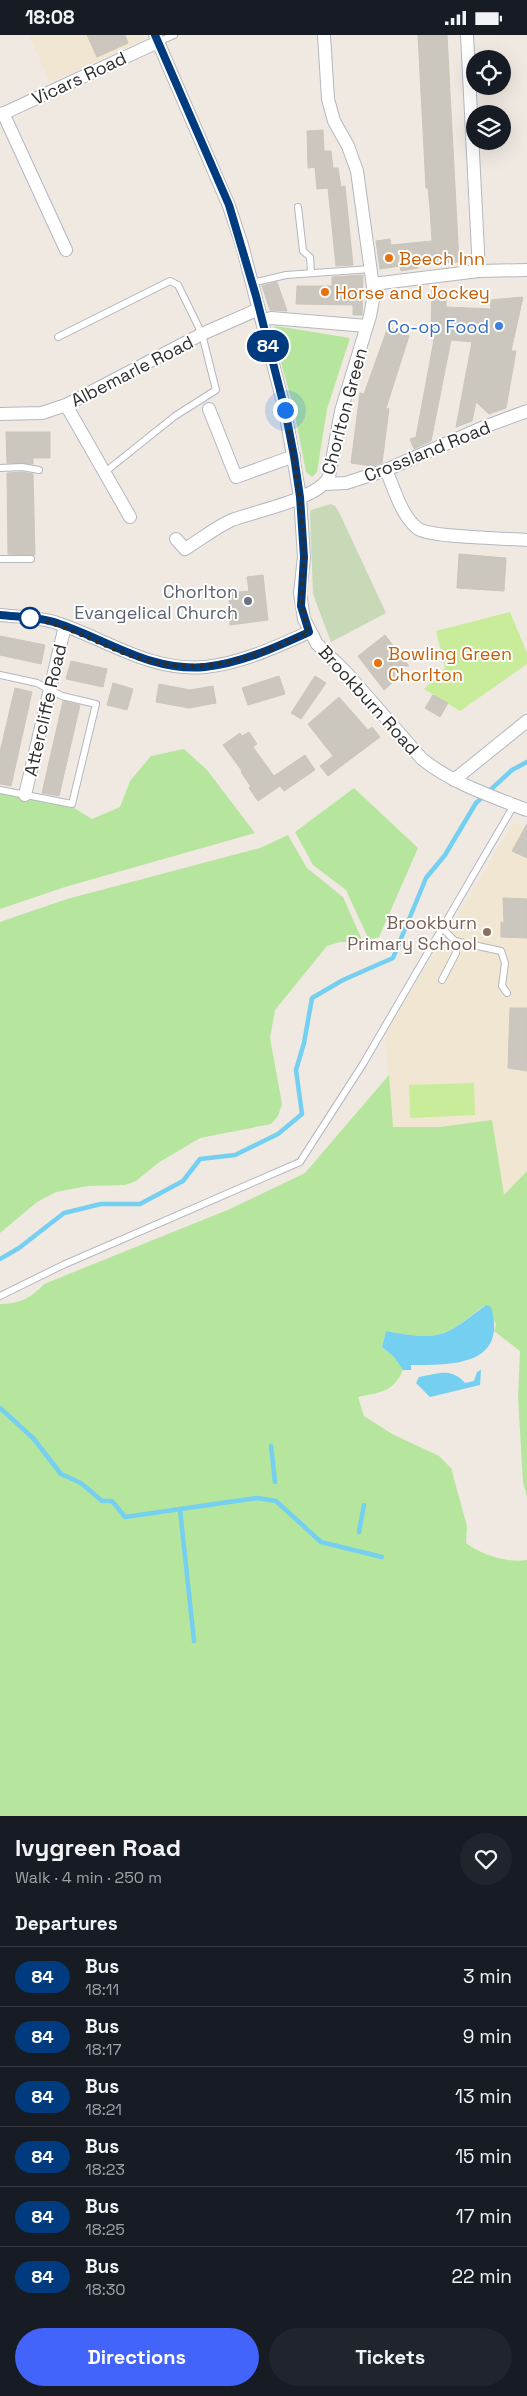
<!DOCTYPE html>
<html lang="en">
<head>
<meta charset="utf-8">
<style>
	body { margin:0; font-family:"Space Grotesk",sans-serif; background:#20242c; color:#f1f3f6; height:100vh; display:flex; flex-direction:column; font-size:19px; white-space:nowrap }
	* { box-sizing:border-box; margin:0 }
	p { font-size:16px; color:#9ea1a6 }
	.icon { flex:none; width:28px; height:28px; fill:none; stroke:currentColor; stroke-width:2; stroke-linecap:round; stroke-linejoin:round }
	.map { position:relative; height:1781px; overflow:hidden }
	.sheet { display:flex; flex-direction:column; background:#171b24; flex:1 }
	.sheet>* { flex:none }
	.badge { padding:0 10px; border-radius:16px; font-size:18px; line-height:32px }
	.tools { position:absolute; left:466px; top:15px; display:grid; gap:10px }
	.tools a { display:grid; place-items:center; width:45px; height:45px; border-radius:50%; background:#171b24; box-shadow:0 5px 20px #0002; font-size:25px }
	.you { position:absolute; width:25px; height:25px; margin:-12px; border:4px solid #fff; border-radius:50%; background:#1a73e8; box-shadow:0 0 0 8px #1a73e833 }
	.map>.badge { position:absolute; translate:-50% -50%; box-shadow:0 0 0 2px #fff }
	h2 { padding:0 15px; font-size:19px; line-height:45px }
	.round { display:grid; place-items:center; flex:none; width:52px; height:52px; border-radius:26px; background:#20242c }
	.overview { display:flex; align-items:center; justify-content:space-between; height:85px; padding:0 15px }
	h1 { font-size:24px; font-weight:600; line-height:38px }
	.cta { display:flex; gap:10px; margin-top:auto; padding:10px 15px }
	.cta a { flex:1; height:58px; border-radius:30px; background:#4264fb; color:#fff; font-size:20px; font-weight:600; line-height:58px; text-align:center }
	.cta a+a { background:#20242c; color:#f1f3f6 }
	ul { padding:0; list-style:none }
	li { display:flex; align-items:center; gap:15px; height:60px; padding:0 15px; border-top:1px solid #363941 }
	li div { flex:1 }
	li b { display:block; font-size:19px }
	li em { font-style:normal }
	li .badge { min-width:55px; font-weight:700; text-align:center }
	.status { display:flex; justify-content:space-between; align-items:center; height:35px; padding:0 25px; background:#171b24; direction:ltr }
	.status svg { height:14px; fill:currentColor }
	.map>svg:first-child { display:block }
</style>
</head>
<body>
<div class="status"><b>18:08</b><svg viewBox="0 0 49 12"><path d="M0 12V9h3v3zM5 12V6h3v6zM10 12V3h3v9zM15 12V0h3v12zM26 1h20v11H26zM47 4h2v5h-2z"/></svg></div>
<div class="map">
<svg width="527" height="1781" viewBox="0 0 527 1781">
	<rect width="100%" height="100%" fill="#efe9e1"/>
	<path fill="#f0e6d1" d="M29,0H143L145,4L50,47Z
		M514,787L527,794V1136L458,1209L401,1204L385,1000Z"/>
	<path fill="#b6e59e" d="M276,291L350,303L327,374L317,437L312,442L306,437L294,375L272,294Z
		M184,714L207,735L255,798L65,852L0,874V758L74,773L92,784L120,772L130,746L151,721Z
		M354,753L418,813L379,902L369,905L346,855L313,830L295,797Z
		M288,800L307,833L343,862L362,905L361,907H340L327,911L275,975L270,1003L282,1069L278,1081L271,1089L200,1103L158,1128L136,1146L125,1150L88,1151L56,1157L37,1167L0,1198V887L67,864L260,813Z
		M389,1040L393,1092H440L492,1085L504,1160L527,1136V1462L523,1447L518,1362L520,1316L494,1296L496,1289L485,1270C442,1303 440,1306 386,1296L382,1312L394,1322L403,1335C393,1358 380,1357 358,1362L364,1381L392,1399L439,1421L451,1433L467,1491L466,1508C482,1520 507,1528 527,1525V1781H0V1269C20,1269 31,1263 44,1249L230,1174L305,1138Z"/>
	<path fill="#c8d9b8" d="M331,469L335,471L339,477L386,578L331,607L313,559L310,479L311,475Z"/>
	<path fill="#c9ec9a" d="M510,577L527,618V629L460,676L424,654L445,633L436,596Z
		M474,1048L475,1080L410,1083L409,1050Z"/>
	<path fill="#75cff0" d="M486,1270L491,1272C508,1331 452,1330 411,1330V1335H403L394,1322L382,1312L386,1296C441,1306 442,1303 486,1270Z
		M481,1335L480,1350L430,1362L416,1348L419,1342C438,1339 451,1332 465,1348L474,1346L477,1337Z"/>
	<g fill="none" stroke-linecap="round" stroke-linejoin="round">
		<path stroke="#75cff0" stroke-width="4.5" d="M0,1224L19,1213L64,1178L101,1169H140L183,1146L200,1124L235,1120L278,1099L302,1079L296,1035L304,1008L312,963L343,945L393,923L426,843L445,820L476,768L512,735L527,727
			M0,1373L33,1403L61,1439L81,1448L102,1466H112L125,1482L257,1463L276,1466L321,1507L382,1522
			M271,1411L275,1447
			M180,1474L194,1606
			M359,1497L364,1470"/>
	</g>
	<path fill="#cbc7bf" stroke="#cbc5ba" d="M87,0H125L128,8L97,22Z
		M418,0H447L459,227L418,229V233L401,236L400,231L380,234L376,206L390,204L391,210L432,206L430,173L428,153H426Z
		M323,95L324,116H331L333,133H338L341,152L345,151L353,230L336,231L328,153L317,154L315,132L308,133L307,96Z
		M363,240L362,280H353V270L296,269L297,251H332V242Z
		M277,247L287,276L270,275L262,251Z
		M432,255H446V272L491,274L490,265L523,262L511,316H516L506,373L489,379L476,367L472,386L456,392L472,307L451,305L431,406L414,414L410,404L416,402L435,299H431Z
		M388,292L409,301L386,373L389,374L382,428L372,431L351,428L360,358L364,359Z
		M6,397H50V423H33V429L7,428Z
		M22,437L33,439L35,520L8,519L7,438Z
		M459,519L506,523L504,556L457,553Z
		M263,540L268,585L230,590L229,558L249,556L247,542Z
		M385,600L409,631H391L399,642L384,655L358,621Z
		M0,601L45,610L41,629L0,620Z
		M71,626L107,634L103,652L66,644Z
		M279,641L285,659L248,670L242,653Z
		M315,641L326,648L301,684L291,678Z
		M113,648L133,654L127,675L107,670Z
		M159,649L190,655L213,651L216,668L189,673L156,667Z
		M15,653L32,657L11,751L0,749V717Z
		M433,660L448,668L440,682L425,673Z
		M339,662L368,695L372,692L380,702L328,741L320,731L333,721L308,689Z
		M63,666L80,670L59,761L42,758Z
		M249,697L257,709L253,712L274,741L305,720L315,735L284,756L280,751L258,766L249,753L251,752L241,737L242,736L223,710L240,698L242,701Z
		M527,789V823L512,816Z
		M503,863L527,864V903L501,902V887L504,888Z
		M510,973H527V1036L508,1033Z"/>
	<g fill="none" stroke-linecap="round" stroke-linejoin="round">
		<g stroke="#b4b7c1" stroke-width="8">
			<path id="lane" d="M158,7L174,0
				M298,172L303,216L310,222L311,238
				M252,248L286,240L371,234
				M58,302L170,246L178,250L202,299L216,355L175,381L105,437
				M0,433L22,432L39,435
				M0,524H31
				M0,640L37,648L62,661L96,669L72,769L0,755
				M443,894L455,906L501,916L505,928L502,951L507,958
				M442,945L456,918L455,906
				M0,1261L63,1230L300,1127L363,1029L514,770"/>
		</g>
		<g stroke="#b4b7c1" stroke-width="14">
			<path id="street" d="M155,0L229,171L242,210L285,375L300,462L304,522L300,558L304,584L317,609L345,636L422,724C452,748 491,761 527,775
				M467,0L479,236
				M3,78L66,215
				M0,80L158,7
				M373,249L479,236L527,235
				M262,285L271,283L367,291
				M66,370L130,482
				M209,374L236,442L294,421
				M0,379L42,378L66,370L202,299L259,274
				M386,435C394,453 401,480 417,493C429,503 507,503 527,505
				M325,449L346,448L386,435L484,392L527,376
				M176,504L185,514C200,505 216,492 232,485C256,476 318,464 329,442L341,376L370,281L374,259L357,136L348,111L334,86L328,64L324,0
				M0,580C18,582 39,582 57,588C106,604 150,637 205,632C242,628 276,612 309,597
				M454,745L527,686
				M25,760L65,591"/>
		</g>
		<use href="#lane" stroke="#fff" stroke-width="6"/>
		<use href="#street" stroke="#fff" stroke-width="12"/>
	</g>
	<g fill="none" stroke-linecap="round" stroke-linejoin="round">
		<g stroke="#fff" stroke-width="11">
			<path id="line" d="M0,580C18,582 39,582 57,588C106,604 150,637 205,632C242,628 276,612 309,597L301,571L304,522L300,462L294,421L285,375L256,261L229,170L155,0"/>
		</g>
		<use href="#line" stroke="#003b80" stroke-width="8"/>
		<path stroke="#2e2e2e" stroke-width="5" stroke-dasharray="0 9" d="M30,583C60,588 84,601 112,613C188,646 238,630 309,597C297,568 304,550 304,521C303,472 294,423 285,375"/>
	</g>
	<g fill="#e8710a" stroke="#fff" stroke-width="2">
		<circle cx="389" cy="223" r="5"/>
		<circle cx="325" cy="257" r="5"/>
		<circle cx="378" cy="628" r="5"/>
	</g>
	<circle fill="#3f7fe0" stroke="#fff" stroke-width="2" cx="499" cy="291" r="5"/>
	<circle fill="#6b7280" stroke="#fff" stroke-width="2" cx="248" cy="566" r="5"/>
	<circle fill="#fff" stroke="#003b80" stroke-width="2.5" cx="30" cy="583" r="10"/>
	<circle fill="#8d6e63" stroke="#fff" stroke-width="2" cx="487" cy="897" r="5"/>
	<g text-anchor="middle" dominant-baseline="central" stroke-width="4" stroke-linejoin="round" paint-order="stroke">
		<g font-size="18" fill="#2e2e2e" stroke="#fff">
			<text transform="translate(79 43) rotate(-25)">Vicars Road</text>
			<text transform="translate(132 336) rotate(-27)">Albemarle Road</text>
			<text transform="translate(344 376) rotate(-75)">Chorlton Green</text>
			<text transform="translate(427 416) rotate(-22)">Crossland Road</text>
			<text transform="translate(369 665) rotate(48)">Brookburn Road</text>
			<text transform="translate(45 675) rotate(-77)">Attercliffe Road</text>
		</g>
		<g font-size="18" fill="#c56008" stroke="#fff" text-anchor="start">
			<text x="399" y="223">Beech Inn</text>
			<text x="335" y="257">Horse and Jockey</text>
			<text x="388" y="618">Bowling Green<tspan x="388" dy="21">Chorlton</tspan></text>
		</g>
		<g font-size="18" fill="#366cbe" stroke="#fff" text-anchor="end">
			<text x="489" y="291">Co-op Food</text>
		</g>
		<g font-size="18" fill="#5b616d" stroke="#fff" text-anchor="end">
			<text x="238" y="556">Chorlton<tspan x="238" dy="21">Evangelical Church</tspan></text>
		</g>
		<g font-size="18" fill="#785e54" stroke="#fff" text-anchor="end">
			<text x="477" y="887">Brookburn<tspan x="477" dy="21">Primary School</tspan></text>
		</g>
	</g>
</svg>
<div class="tools">
<a><svg class="icon" aria-label="locate" viewBox="0 0 24 24"><circle cx="12" cy="12" r="6"/><path d="M12 2v4M12 18v4M2 12h4M18 12h4"/></svg></a>
<a><svg class="icon" aria-label="layers" viewBox="0 0 24 24"><path d="M12 4l9 5-9 5-9-5zM3 14l9 5 9-5"/></svg></a>
</div>
<div class="you" style="left:285px;top:375px"></div>
<b class="badge" style="left:268px;top:311px;background:#003b80;color:#fff">84</b>
</div>
<section class="sheet">
<div class="overview"><div><h1>Ivygreen Road</h1><p>Walk · 4 min · 250 m</p></div><a class="round"><svg class="icon" aria-label="heart" viewBox="0 0 24 24"><path d="M12 20l-8-8c-3-5 5-10 8-4 3-6 11-1 8 4z"/></svg></a></div>
<h2>Departures</h2>
<ul>
<li><span class="badge" style="background:#003b80;color:#fff">84</span><div><b>Bus</b><p>18:11</p></div><em>3 min</em></li>
<li><span class="badge" style="background:#003b80;color:#fff">84</span><div><b>Bus</b><p>18:17</p></div><em>9 min</em></li>
<li><span class="badge" style="background:#003b80;color:#fff">84</span><div><b>Bus</b><p>18:21</p></div><em>13 min</em></li>
<li><span class="badge" style="background:#003b80;color:#fff">84</span><div><b>Bus</b><p>18:23</p></div><em>15 min</em></li>
<li><span class="badge" style="background:#003b80;color:#fff">84</span><div><b>Bus</b><p>18:25</p></div><em>17 min</em></li>
<li><span class="badge" style="background:#003b80;color:#fff">84</span><div><b>Bus</b><p>18:30</p></div><em>22 min</em></li>
</ul>
<div class="cta"><a>Directions</a><a>Tickets</a></div>
</section>
</body>
</html>
